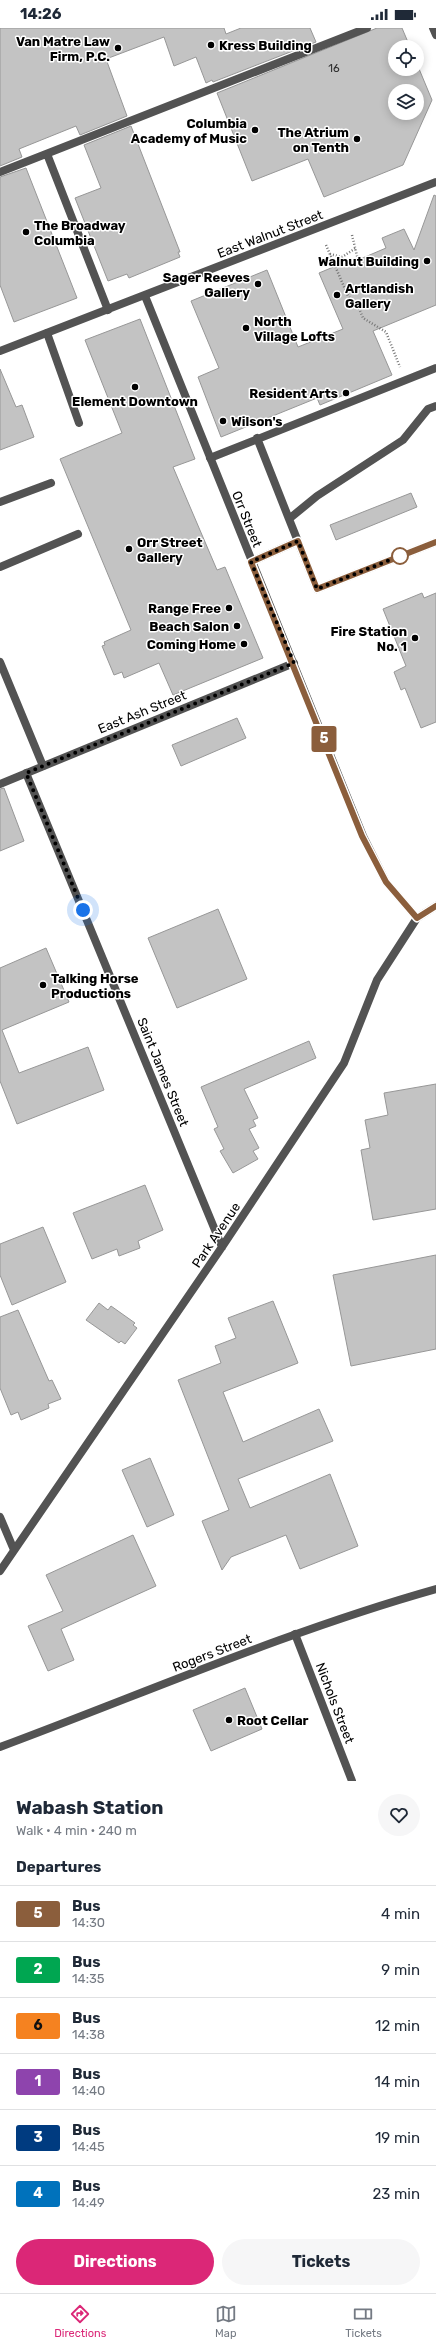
<!DOCTYPE html>
<html lang="en">
<head>
<meta charset="utf-8">
<style>
	body { margin:0; font-family:Rubik,sans-serif; background:#f6f6f7; color:#1f2937; height:100vh; display:flex; flex-direction:column; font-size:15px; white-space:nowrap }
	* { box-sizing:border-box; margin:0 }
	p { font-size:13px; color:#747a83 }
	.icon { flex:none; width:22px; height:22px; fill:none; stroke:currentColor; stroke-width:2; stroke-linecap:round; stroke-linejoin:round }
	.map { position:relative; height:1753px; overflow:hidden }
	.panel { display:flex; flex-direction:column; background:#fff; flex:1 }
	.panel>* { flex:none }
	.badge { padding:0 8px; border-radius:3px; font-size:14px; line-height:26px }
	.buttons { position:absolute; left:388px; top:12px; display:grid; gap:8px }
	.buttons a { display:grid; place-items:center; width:36px; height:36px; border-radius:50%; background:#fff; box-shadow:0 2px 10px #0003; font-size:20px }
	.you { position:absolute; width:20px; height:20px; margin:-10px; border:3px solid #fff; border-radius:50%; background:#1a73e8; box-shadow:0 0 0 6px #1a73e833 }
	.map>.badge { position:absolute; translate:-50% -50%; box-shadow:0 0 0 2px #fff }
	h2 { padding:0 16px; font-size:15px; line-height:36px }
	.round { display:grid; place-items:center; flex:none; width:42px; height:42px; border-radius:21px; background:#f6f6f7 }
	.overview { display:flex; align-items:center; justify-content:space-between; height:68px; padding:0 16px }
	h1 { font-size:19px; font-weight:700; line-height:30px }
	.cta { display:flex; gap:8px; margin-top:auto; padding:8px 16px }
	.cta a { flex:1; height:46px; border-radius:24px; background:#db2777; color:#fff; font-size:16px; font-weight:700; line-height:46px; text-align:center }
	.cta a+a { background:#f6f6f7; color:#1f2937 }
	ul { padding:0; list-style:none }
	li { display:flex; align-items:center; gap:12px; height:56px; padding:0 16px; border-top:1px solid #e0e1e3 }
	li div { flex:1 }
	li b { display:block; font-size:15px }
	li em { font-style:normal }
	li .badge { min-width:44px; font-weight:700; text-align:center }
	.status { display:flex; justify-content:space-between; align-items:center; height:28px; padding:0 20px; background:#fff; direction:ltr }
	.status svg { height:11px; fill:currentColor }
	.menu { display:flex; justify-content:space-around; align-items:center; height:56px; border-top:1px solid #e0e1e3; background:#fff; font-size:11px; color:#747a83 }
	.menu a { display:grid; justify-items:center; gap:2px }
	.menu .on { color:#db2777 }
	.map>svg:first-child { display:block }
</style>
</head>
<body>
<div class="status"><b>14:26</b><svg viewBox="0 0 49 12"><path d="M0 12V9h3v3zM5 12V6h3v6zM10 12V3h3v9zM15 12V0h3v12zM26 1h20v11H26zM47 4h2v5h-2z"/></svg></div>
<div class="map">
<svg width="436" height="1753" viewBox="0 0 436 1753">
	<rect width="100%" height="100%" fill="#fff"/>
	<path fill="#c3c3c3" stroke="#979797" fill-rule="evenodd" d="M0,0H224L226,6L241,0H310L316,14L213,54L212,52L206,55L196,29L174,38L164,9L106,31L127,88L80,107L76,98L19,121L22,129L0,138Z
		M377,0H402L410,19H395V41H417V36L432,72L403,137L324,169L308,131L252,153L217,65ZM395,63H417V85H395Z
		M131,98L180,224H178L180,229L129,250L127,246L108,253L75,170L101,160L84,117Z
		M26,140L77,270L14,294L0,257V149Z
		M434,167L436,168V277L373,303L392,347L320,377L317,370L221,409L198,349L219,340L191,273L267,242L298,319L343,301L319,245L350,232L351,235L386,220L382,210L404,201L414,222Z
		M140,291L195,431L173,439L217,542L225,539L263,630L173,667L159,635L124,650L122,644L114,647L102,618L105,617L104,614L131,602L60,431L122,405L85,312Z
		M0,341L16,379L22,377L34,409L0,422Z
		M411,465L417,479L336,512L330,497Z
		M422,565L424,570L436,565V694L421,700L405,660L401,662L394,644L406,638L383,581Z
		M237,690L246,710L181,738L172,717Z
		M4,760L24,813L0,823V761Z
		M218,881L247,951L177,980L148,910Z
		M46,920L69,974L2,1002L19,1045L88,1019L104,1062L17,1096L0,1053V940Z
		M309,1013L316,1030L244,1061L258,1090L253,1092L256,1098L249,1101L259,1120L253,1123L258,1131L233,1145L220,1123L224,1121L214,1101L218,1099L201,1059Z
		M436,1056V1181L373,1192L361,1122L370,1120L365,1092L388,1087L384,1065Z
		M145,1157L163,1202L138,1213L140,1220L119,1228L117,1221L92,1231L73,1185Z
		M43,1199L66,1254L12,1277L0,1247V1216Z
		M436,1227V1321L351,1338L333,1247Z
		M273,1273L298,1335L223,1364L243,1414L319,1381L333,1413L238,1451L250,1480L330,1446L358,1518L300,1541L286,1507L231,1529L222,1542L202,1493L229,1482L178,1352L221,1335L215,1318L236,1310L228,1290Z
		M99,1275L108,1282L111,1278L135,1295L133,1297L137,1300L125,1316L121,1313L119,1315L86,1292Z
		M18,1282L49,1353L52,1352L61,1371L48,1376L49,1380L21,1392L18,1384L11,1387L0,1360V1289Z
		M150,1430L174,1487L147,1499L122,1442Z
		M133,1507L156,1558L61,1601L74,1632L48,1643L28,1598L63,1583L46,1547Z
		M245,1660L262,1701L211,1723L193,1682Z"/>
	<g fill="none" stroke-linecap="round" stroke-linejoin="round">
		<path stroke="#757575" stroke-width="2.5" stroke-dasharray="1 2" stroke-linecap="butt" d="M352,207L358,232
			M326,217L348,268L358,278L363,290L386,304L400,339
			M330,226L342,229L356,220
			M341,235L342,229"/>
		<path stroke="#535353" stroke-width="8" d="M47,126L108,282
			M0,144L367,0
			M47,305L79,395
			M436,378L428,381L403,412L317,468L289,491L317,561L436,514
			M257,410L289,491
			M210,430L436,340
			M0,474L51,455
			M251,534L298,513
			M0,539L78,506
			M0,634L43,738"/>
		<path stroke="#535353" stroke-width="8" d="M433,0L436,7
			M145,268L363,808L386,854L417,890
			M0,323L436,154
			M26,745L222,1219
			M0,756L294,635
			M0,1489L14,1522
			M0,1543L222,1219L344,1035L377,952L417,890L436,878
			M295,1606L352,1753"/>
		<path stroke="#535353" stroke-width="8" d="M0,1719C145,1665 287,1603 436,1561"/>
	</g>
	<g fill="none" stroke-linecap="round" stroke-linejoin="round">
		<g stroke="#fff" stroke-width="9">
			<path id="line" d="M436,514L317,561L298,513L251,534L362,808L386,854L417,890L436,878"/>
		</g>
		<use href="#line" stroke="#8b5e3c" stroke-width="6"/>
		<path stroke="#000" stroke-width="4" stroke-dasharray="0 7.2" d="M83,882L26,745L294,635L251,534L298,513L317,561L400,528"/>
	</g>
	<g fill="#000" stroke="#fff" stroke-width="1.5">
		<circle cx="211" cy="17" r="4"/>
		<circle cx="118" cy="20" r="4"/>
		<circle cx="255" cy="102" r="4"/>
		<circle cx="357" cy="111" r="4"/>
		<circle cx="26" cy="204" r="4"/>
		<circle cx="427" cy="233" r="4"/>
		<circle cx="258" cy="256" r="4"/>
		<circle cx="337" cy="267" r="4"/>
		<circle cx="246" cy="300" r="4"/>
		<circle cx="135" cy="359" r="4"/>
		<circle cx="346" cy="365" r="4"/>
		<circle cx="223" cy="393" r="4"/>
		<circle cx="129" cy="521" r="4"/>
		<circle cx="229" cy="580" r="4"/>
		<circle cx="237" cy="598" r="4"/>
		<circle cx="415" cy="610" r="4"/>
		<circle cx="244" cy="616" r="4"/>
		<circle cx="43" cy="957" r="4"/>
		<circle cx="229" cy="1692" r="4"/>
	</g>
	<circle fill="#fff" stroke="#8b5e3c" stroke-width="2" cx="400" cy="528" r="8"/>
	<g text-anchor="middle" dominant-baseline="central" stroke-width="3" stroke-linejoin="round" paint-order="stroke">
		<g font-size="11" fill="#313131">
			<text x="334" y="40">16</text>
		</g>
		<g font-size="13" font-weight="bold" fill="#000" stroke="#fff" text-anchor="end">
			<text x="110" y="13">Van Matre Law<tspan x="110" dy="15">Firm, P.C.</tspan></text>
			<text x="219" y="17" text-anchor="start">Kress Building</text>
			<text x="247" y="95">Columbia<tspan x="247" dy="15">Academy of Music</tspan></text>
			<text x="349" y="104">The Atrium<tspan x="349" dy="15">on Tenth</tspan></text>
			<text x="34" y="197" text-anchor="start">The Broadway<tspan x="34" dy="15">Columbia</tspan></text>
			<text x="419" y="233">Walnut Building</text>
			<text x="250" y="249">Sager Reeves<tspan x="250" dy="15">Gallery</tspan></text>
			<text x="345" y="260" text-anchor="start">Artlandish<tspan x="345" dy="15">Gallery</tspan></text>
			<text x="254" y="293" text-anchor="start">North<tspan x="254" dy="15">Village Lofts</tspan></text>
			<text x="338" y="365">Resident Arts</text>
			<text x="135" y="373" text-anchor="middle">Element Downtown</text>
			<text x="231" y="393" text-anchor="start">Wilson's</text>
			<text x="137" y="514" text-anchor="start">Orr Street<tspan x="137" dy="15">Gallery</tspan></text>
			<text x="221" y="580">Range Free</text>
			<text x="229" y="598">Beach Salon</text>
			<text x="407" y="603">Fire Station<tspan x="407" dy="15">No. 1</tspan></text>
			<text x="236" y="616">Coming Home</text>
			<text x="51" y="950" text-anchor="start">Talking Horse<tspan x="51" dy="15">Productions</tspan></text>
			<text x="237" y="1692" text-anchor="start">Root Cellar</text>
		</g>
		<g font-size="13" fill="#000" stroke="#fff">
			<text transform="translate(270 206) rotate(-21)">East Walnut Street</text>
			<text transform="translate(247 491) rotate(68)">Orr Street</text>
			<text transform="translate(142 684) rotate(-22)">East Ash Street</text>
			<text transform="translate(163 1044) rotate(68)">Saint James Street</text>
			<text transform="translate(216 1207) rotate(-56)">Park Avenue</text>
			<text transform="translate(212 1625) rotate(-21)">Rogers Street</text>
			<text transform="translate(335 1675) rotate(69)">Nichols Street</text>
		</g>
	</g>
</svg>
<div class="buttons">
<a><svg class="icon" aria-label="locate" viewBox="0 0 24 24"><circle cx="12" cy="12" r="6"/><path d="M12 2v4M12 18v4M2 12h4M18 12h4"/></svg></a>
<a><svg class="icon" aria-label="layers" viewBox="0 0 24 24"><path d="M12 4l9 5-9 5-9-5zM3 14l9 5 9-5"/></svg></a>
</div>
<div class="you" style="left:83px;top:882px"></div>
<b class="badge" style="left:324px;top:711px;background:#8b5e3c;color:#fff">5</b>
</div>
<section class="panel">
<div class="overview"><div><h1>Wabash Station</h1><p>Walk · 4 min · 240 m</p></div><a class="round"><svg class="icon" aria-label="heart" viewBox="0 0 24 24"><path d="M12 20l-8-8c-3-5 5-10 8-4 3-6 11-1 8 4z"/></svg></a></div>
<h2>Departures</h2>
<ul>
<li><span class="badge" style="background:#8b5e3c;color:#fff">5</span><div><b>Bus</b><p>14:30</p></div><em>4 min</em></li>
<li><span class="badge" style="background:#00a651;color:#fff">2</span><div><b>Bus</b><p>14:35</p></div><em>9 min</em></li>
<li><span class="badge" style="background:#f58220;color:#111">6</span><div><b>Bus</b><p>14:38</p></div><em>12 min</em></li>
<li><span class="badge" style="background:#8e44ad;color:#fff">1</span><div><b>Bus</b><p>14:40</p></div><em>14 min</em></li>
<li><span class="badge" style="background:#003b80;color:#fff">3</span><div><b>Bus</b><p>14:45</p></div><em>19 min</em></li>
<li><span class="badge" style="background:#0072bc;color:#fff">4</span><div><b>Bus</b><p>14:49</p></div><em>23 min</em></li>
</ul>
<div class="cta"><a>Directions</a><a>Tickets</a></div>
</section>
<nav class="menu">
<a class="on"><svg class="icon" aria-label="directions" viewBox="0 0 24 24"><path d="M12 3l9 9-9 9-9-9zM9 14v-3h6M13 9l2 2-2 2"/></svg>Directions</a>
<a><svg class="icon" aria-label="map" viewBox="0 0 24 24"><path d="M3 6l6-2 6 2 6-2v14l-6 2-6-2-6 2zM9 4v14M15 6v14"/></svg>Map</a>
<a><svg class="icon" aria-label="tickets" viewBox="0 0 24 24"><path d="M3 7h18v10H3zM15 7v10"/></svg>Tickets</a>
</nav>
</body>
</html>
